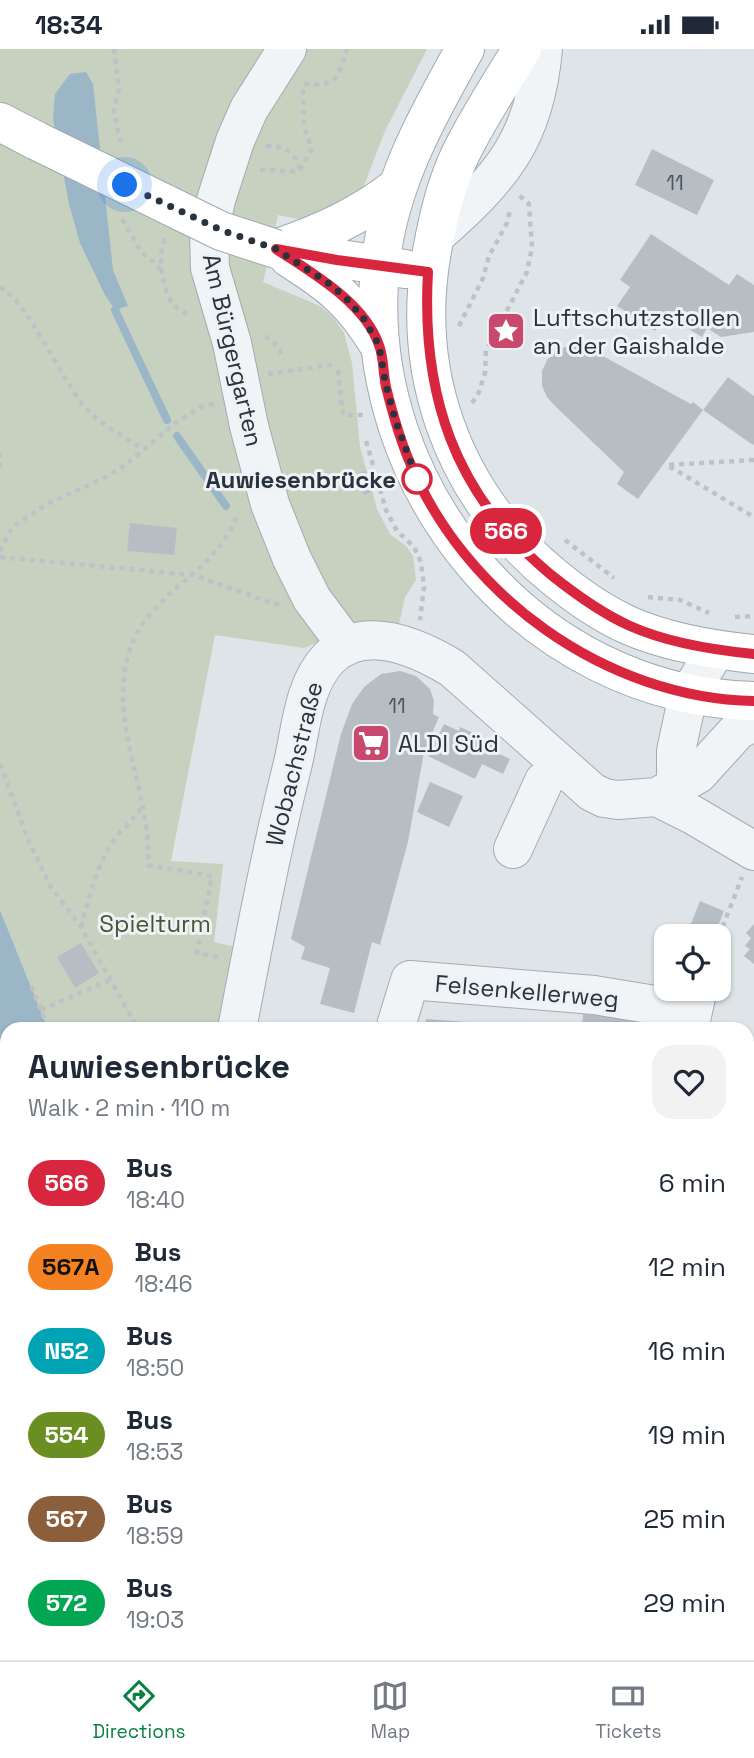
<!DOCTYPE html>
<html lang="en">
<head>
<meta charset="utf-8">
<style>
	body { margin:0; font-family:"Space Grotesk",sans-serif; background:#f2f2f3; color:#1f2937; height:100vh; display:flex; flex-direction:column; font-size:26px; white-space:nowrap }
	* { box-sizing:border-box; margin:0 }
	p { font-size:23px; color:#747a83 }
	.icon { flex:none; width:38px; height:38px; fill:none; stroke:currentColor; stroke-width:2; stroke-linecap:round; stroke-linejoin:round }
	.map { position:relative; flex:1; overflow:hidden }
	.details { position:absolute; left:0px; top:973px; width:754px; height:639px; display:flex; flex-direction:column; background:#fff; border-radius:21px 21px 0 0; box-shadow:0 2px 5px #0004 }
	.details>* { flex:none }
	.badge { padding:0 14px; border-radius:23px; font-size:24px; line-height:46px }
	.tools { position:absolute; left:654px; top:875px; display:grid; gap:14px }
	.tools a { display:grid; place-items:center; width:77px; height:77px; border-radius:14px; background:#fff; box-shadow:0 2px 5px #0004; font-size:35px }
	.you { position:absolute; width:35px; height:35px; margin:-18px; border:5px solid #fff; border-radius:50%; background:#1a73e8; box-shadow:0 0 0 10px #1a73e833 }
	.map>.badge { position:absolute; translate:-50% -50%; box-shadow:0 0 0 4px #fff }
	.round { display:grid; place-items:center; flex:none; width:74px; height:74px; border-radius:21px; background:#f2f2f3 }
	.summary { display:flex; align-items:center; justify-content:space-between; height:119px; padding:0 28px }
	h1 { font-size:33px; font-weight:800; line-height:52px }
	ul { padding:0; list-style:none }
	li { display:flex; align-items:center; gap:21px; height:84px; padding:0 28px }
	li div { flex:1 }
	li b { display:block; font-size:26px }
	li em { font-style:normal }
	li .badge { min-width:77px; font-weight:700; text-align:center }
	.status { display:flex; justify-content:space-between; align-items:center; height:49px; padding:0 35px; background:#fff; direction:ltr }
	.status svg { height:19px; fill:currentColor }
	.tab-bar { display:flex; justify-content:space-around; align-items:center; height:98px; border-top:2px solid #e0e1e3; background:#fff; font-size:19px; color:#747a83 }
	.tab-bar a { display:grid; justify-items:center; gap:4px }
	.tab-bar .on { color:#0b8043 }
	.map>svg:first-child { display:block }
</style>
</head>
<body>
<div class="status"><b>18:34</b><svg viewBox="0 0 49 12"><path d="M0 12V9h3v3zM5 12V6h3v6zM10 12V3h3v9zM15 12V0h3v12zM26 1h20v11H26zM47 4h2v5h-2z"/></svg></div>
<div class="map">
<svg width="754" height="1611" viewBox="0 0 754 1611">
	<rect width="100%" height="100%" fill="#dfe4e8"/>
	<path fill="#c7d1c0" d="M0,0H427L385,82L363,139L316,170H298L278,166L263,233L320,257L333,268L344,284L352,314L360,398L377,460L390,485L407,498L413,507L416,531L405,548L398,580L356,578L304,599L215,586L171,812L223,815L214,893L252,902L237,980H48L0,861Z
		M69,1605H270L269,1611H68Z"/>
	<path fill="#9bb6c7" d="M86,23L93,35L113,221L128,257L115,261L105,246L80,194L69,155L53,70L55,45L70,25Z
		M0,861L48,980H7V1605H69L68,1611H0Z"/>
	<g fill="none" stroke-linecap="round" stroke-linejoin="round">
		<path stroke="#9bb6c7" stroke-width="8" d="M115,261L167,371
			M177,387L226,457"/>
	</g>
	<path fill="#b6bec4" d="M652,100L714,131L697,166L635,136Z
		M651,185L729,236L737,225L754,236V283L721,288L707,279L702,288L675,271L670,279L661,273L655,282L617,257L630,238L620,231Z
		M577,296L590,300L691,355L693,353L703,361L728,328L754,347V395L753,396L703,361L638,450L617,435L624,423L554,356L547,348L542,337V322L547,311L555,303L565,298Z
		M366,422L372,443L364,446L358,424Z
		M130,474L177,479L174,506L127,502Z
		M400,622L416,627L430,640L434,652L433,665L439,668L424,703L408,793L380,896L372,893L354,964L320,955L330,919L301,910L305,898L291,890L341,685L352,655L364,638L381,625Z
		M444,675L459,682L460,678L478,686L476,690L489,696L490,693L500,698L497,704L510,710L503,725L482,715L475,730L428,707Z
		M430,733L463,747L449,778L417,763Z
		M700,852L724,862L714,887L690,877Z
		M754,875V915L744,907L750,900L745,897L751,889L746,884Z
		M657,884L678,885V887H667V928L654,927Z
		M81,894L99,924L75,939L57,908Z
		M583,965L647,968V980H582Z
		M426,970L467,973L466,980H425Z
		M497,975L537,978V980H496Z
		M747,1081H754V1146L747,1145Z
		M747,1169H754V1202H747Z
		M362,1605H398V1611L361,1610Z"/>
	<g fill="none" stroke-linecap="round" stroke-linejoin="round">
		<g stroke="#a5abb2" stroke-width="40">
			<path id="minor" d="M287,0L249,60L235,92L216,151L209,184L210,219L232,294L249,377L270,455L292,510L312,550L347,597
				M435,187C501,129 535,91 543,0
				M676,736V702L688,646L716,601
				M657,748L693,766L754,802
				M513,800L544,732
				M237,980C254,891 271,802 293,714C301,680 303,636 329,609C363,574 417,598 452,619L592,743L604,749L618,751L657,748L698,725L738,681L754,673
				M395,980L410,931L594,946L661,957L686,980
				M689,980L697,944
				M747,1226L754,1228
				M747,1450L754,1451
				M130,1611L131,1605
				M339,1611V1605"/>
		</g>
		<g stroke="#9faab3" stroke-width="40">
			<path id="major" d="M465,0C426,69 387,139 380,220C359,439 531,647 754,652
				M522,0C502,32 482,63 465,96C450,124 441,156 435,187C406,318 451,444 554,528C577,547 603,565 630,577C667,593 714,601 754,605
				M0,73L37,92
				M278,199C322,184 360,167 397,138
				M276,200L405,220
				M289,209C332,236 352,252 379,296"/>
		</g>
		<path stroke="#bdc2c6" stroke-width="4.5" stroke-dasharray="5 5" stroke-linecap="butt" d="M114,0L119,40L114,61L119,88L123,97
			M304,35C335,39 339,28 347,0
			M266,97C284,97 295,102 300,121
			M260,121C275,119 285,125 300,121L312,100L304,78L303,36
			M122,170L142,204L154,213L163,224
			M165,190C157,207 162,240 173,255C177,260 186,264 191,268
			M0,238C25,249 62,330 83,356C98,374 123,387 143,400
			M459,277L483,229L489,207L507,174L510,161
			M496,281L506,282
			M265,287L279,298L283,310
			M338,321L343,366H363
			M268,325L337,315
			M472,354L479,343L485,324L486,302L527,223L532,198L529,155L519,146
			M366,392L386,461L397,482L414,498L421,513L424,538L420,571
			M0,404V420
			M754,411L667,416L754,468
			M565,491L614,529
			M0,502L12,478L49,454L100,431L124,417L173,376L200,358L214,355
			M0,508L193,526L275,555H280
			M648,548L680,551L709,564
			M735,568L754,567
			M0,715L27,788L50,837L81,878L138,980
			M81,878C89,849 96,817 114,791C123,779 134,770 142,758
			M719,887L742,828
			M218,908L197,904L212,827L148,816C152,743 106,673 130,600C150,541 220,523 238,463
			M31,937L46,973
			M41,961L110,931
			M240,1605L244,1611"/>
		<use href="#minor" stroke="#f1f4f6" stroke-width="38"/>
		<use href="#major" stroke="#fff" stroke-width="38"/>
		<path stroke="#798591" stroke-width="5" stroke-dasharray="3.5 7" stroke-linecap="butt" d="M0,1232H7
			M0,1247H7
			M747,1310H754
			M747,1325L754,1326"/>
		<g stroke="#9faab3" stroke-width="40" stroke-linecap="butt">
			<path id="major-bridge" d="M37,92L221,182L276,200"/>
		</g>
		<use href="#major-bridge" stroke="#fff" stroke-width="38"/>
	</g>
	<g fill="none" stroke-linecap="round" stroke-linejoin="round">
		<g stroke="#fff" stroke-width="16">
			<path id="line" d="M754,605C713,601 668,594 630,577C601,564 575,545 550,525C454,445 421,345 428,223L337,211L276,200C312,224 364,253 379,296C384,309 383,325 386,338C392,362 399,387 408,409C463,547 606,649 754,652"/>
		</g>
		<use href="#line" stroke="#d7263d" stroke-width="10"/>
		<path stroke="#29333e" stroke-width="7" stroke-dasharray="0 12.6" d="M125,136L221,181L276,200L328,234L345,248L364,270L379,296L386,337L396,373L417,430"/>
	</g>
	<defs>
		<g id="sight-square" transform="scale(2.0125)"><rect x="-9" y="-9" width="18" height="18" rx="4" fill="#c8486e" stroke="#eef2f5"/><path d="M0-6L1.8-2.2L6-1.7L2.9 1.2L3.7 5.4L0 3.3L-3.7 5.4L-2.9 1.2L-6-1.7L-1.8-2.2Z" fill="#fff"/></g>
		<g id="supermarket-square" transform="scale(2.0125)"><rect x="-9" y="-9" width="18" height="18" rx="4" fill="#c8486e" stroke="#eef2f5"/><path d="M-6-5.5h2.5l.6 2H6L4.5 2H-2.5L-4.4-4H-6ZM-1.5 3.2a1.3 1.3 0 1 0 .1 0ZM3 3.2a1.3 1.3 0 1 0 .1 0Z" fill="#fff"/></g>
	</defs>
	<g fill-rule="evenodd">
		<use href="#sight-square" x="506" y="282"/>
		<use href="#supermarket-square" x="371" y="694"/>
	</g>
	<circle fill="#fff" stroke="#d7263d" stroke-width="3.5" cx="417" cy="430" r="14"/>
	<g text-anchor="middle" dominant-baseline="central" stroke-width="6" stroke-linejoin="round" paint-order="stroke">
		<g font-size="21" fill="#4c5660">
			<text x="675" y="133">11</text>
			<text x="397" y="656">11</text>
		</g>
		<g font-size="24" fill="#29333e" stroke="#eef2f5" text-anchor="start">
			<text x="533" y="268">Luftschutzstollen<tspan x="533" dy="28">an der Gaishalde</tspan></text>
			<text x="398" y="694">ALDI Süd</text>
		</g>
		<g font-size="24" fill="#29333e" stroke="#eef2f5">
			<text transform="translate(233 301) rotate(77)">Am Bürgergarten</text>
			<text transform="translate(294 715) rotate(-76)">Wobachstraße</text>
			<text transform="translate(527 942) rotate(5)">Felsenkellerweg</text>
		</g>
		<g font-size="24" font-weight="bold" fill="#29333e" stroke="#eef2f5" text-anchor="end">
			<text x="396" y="430">Auwiesenbrücke</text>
		</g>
		<g font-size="24" fill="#425936" stroke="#eef2f5">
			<text x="155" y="874">Spielturm</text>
		</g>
	</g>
</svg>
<div class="tools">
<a><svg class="icon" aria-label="locate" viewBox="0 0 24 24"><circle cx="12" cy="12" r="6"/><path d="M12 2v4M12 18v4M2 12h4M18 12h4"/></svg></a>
</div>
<div class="you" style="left:125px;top:136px"></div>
<b class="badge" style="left:506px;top:482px;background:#d7263d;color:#fff">566</b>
<section class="details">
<div class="summary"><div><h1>Auwiesenbrücke</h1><p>Walk · 2 min · 110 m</p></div><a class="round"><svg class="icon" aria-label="heart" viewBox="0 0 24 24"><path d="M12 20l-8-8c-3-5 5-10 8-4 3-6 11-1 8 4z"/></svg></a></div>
<ul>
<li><span class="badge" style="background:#d7263d;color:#fff">566</span><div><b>Bus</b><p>18:40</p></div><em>6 min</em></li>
<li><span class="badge" style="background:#f58220;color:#111">567A</span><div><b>Bus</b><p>18:46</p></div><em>12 min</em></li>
<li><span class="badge" style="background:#00a3b4;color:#fff">N52</span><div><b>Bus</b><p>18:50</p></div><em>16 min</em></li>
<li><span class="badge" style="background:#6b8e23;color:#fff">554</span><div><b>Bus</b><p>18:53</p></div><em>19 min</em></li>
<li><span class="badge" style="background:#8b5e3c;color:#fff">567</span><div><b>Bus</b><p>18:59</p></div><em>25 min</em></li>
<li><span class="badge" style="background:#00a651;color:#fff">572</span><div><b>Bus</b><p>19:03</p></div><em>29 min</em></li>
</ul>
</section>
</div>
<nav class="tab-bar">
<a class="on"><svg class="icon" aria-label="directions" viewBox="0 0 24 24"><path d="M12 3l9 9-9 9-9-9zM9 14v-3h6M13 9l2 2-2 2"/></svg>Directions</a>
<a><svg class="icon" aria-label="map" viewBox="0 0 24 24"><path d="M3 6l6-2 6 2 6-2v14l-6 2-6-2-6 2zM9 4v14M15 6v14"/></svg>Map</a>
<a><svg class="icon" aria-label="tickets" viewBox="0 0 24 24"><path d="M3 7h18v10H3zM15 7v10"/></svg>Tickets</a>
</nav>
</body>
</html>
